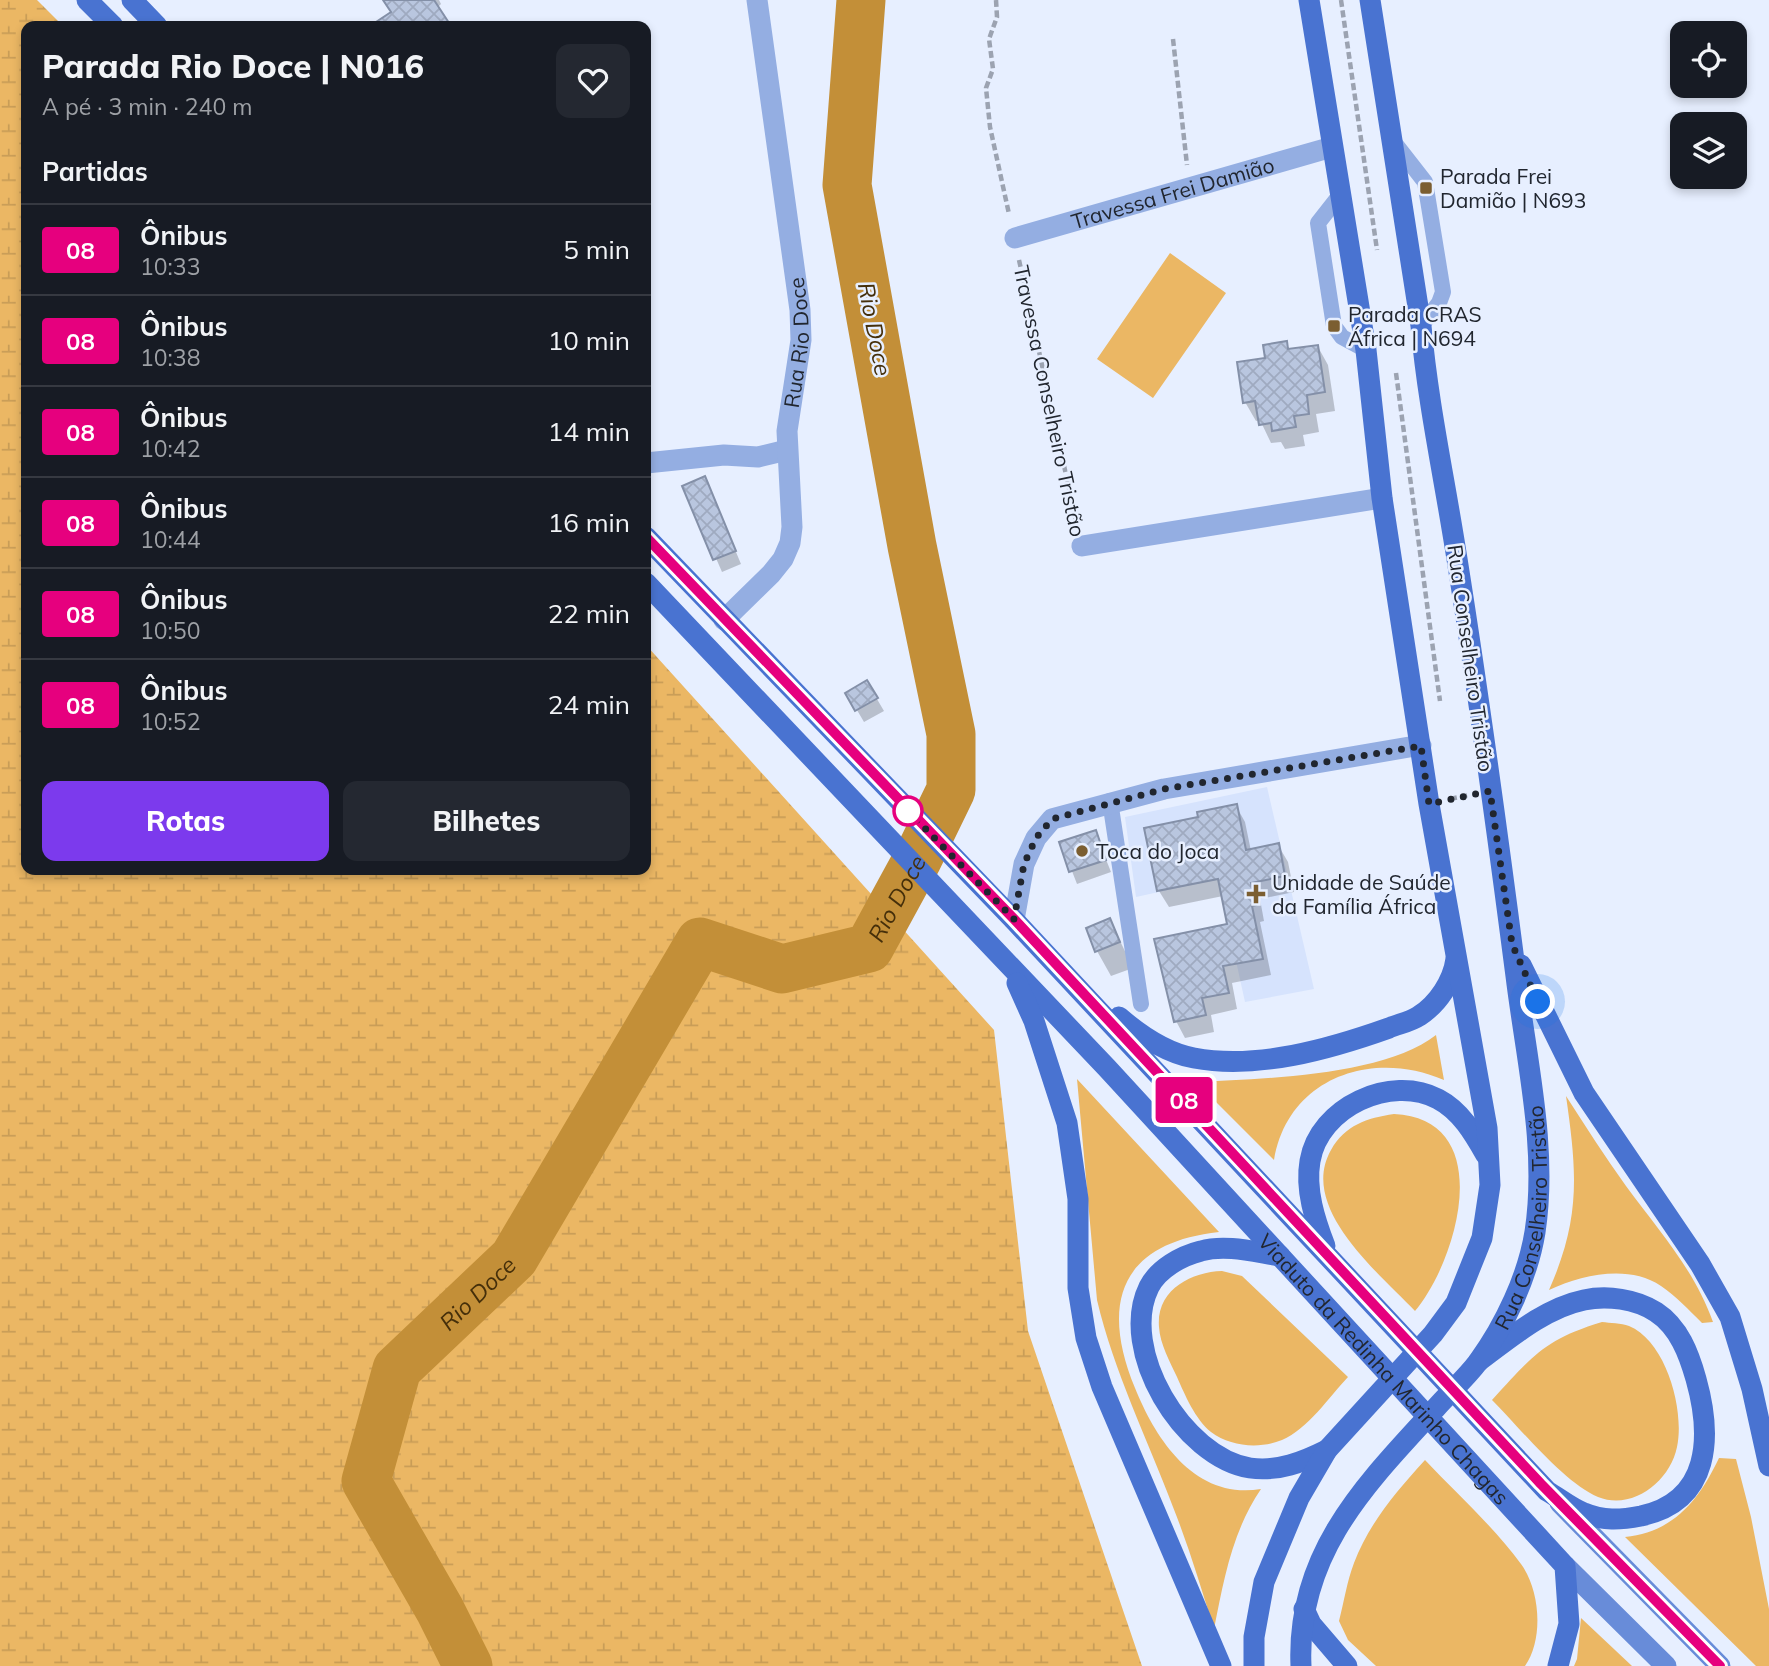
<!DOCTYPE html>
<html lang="pt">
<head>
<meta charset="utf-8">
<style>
	body { margin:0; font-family:Mulish,sans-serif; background:#242831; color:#f1f3f6; height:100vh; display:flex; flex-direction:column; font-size:26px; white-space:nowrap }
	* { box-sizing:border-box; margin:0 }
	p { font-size:23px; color:#9ea1a6 }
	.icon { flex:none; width:38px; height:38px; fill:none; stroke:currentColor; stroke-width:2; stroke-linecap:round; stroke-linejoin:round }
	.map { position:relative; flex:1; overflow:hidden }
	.details { position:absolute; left:21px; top:21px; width:630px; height:854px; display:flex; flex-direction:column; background:#171b24; border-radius:14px; box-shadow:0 4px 10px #0003 }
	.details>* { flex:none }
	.badge { padding:0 14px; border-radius:5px; font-size:24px; line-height:46px }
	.controls { position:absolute; left:1670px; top:21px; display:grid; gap:14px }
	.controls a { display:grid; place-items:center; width:77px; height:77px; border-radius:14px; background:#171b24; box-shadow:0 4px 10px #0003; font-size:35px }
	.you { position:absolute; width:35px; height:35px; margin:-18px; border:5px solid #fff; border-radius:50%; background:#1a73e8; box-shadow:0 0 0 10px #1a73e833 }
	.map>.badge { position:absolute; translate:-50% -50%; box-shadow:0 0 0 4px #fff }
	h2 { padding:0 21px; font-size:26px; line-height:63px }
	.round { display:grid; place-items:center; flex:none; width:74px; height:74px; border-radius:14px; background:#242831 }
	.overview { display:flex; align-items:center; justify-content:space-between; height:119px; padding:0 21px }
	h1 { font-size:33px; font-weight:800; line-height:52px }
	.button { display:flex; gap:14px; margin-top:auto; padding:14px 21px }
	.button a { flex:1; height:80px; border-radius:14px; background:#7c3aed; color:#fff; font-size:28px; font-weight:800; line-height:80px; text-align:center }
	.button a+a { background:#242831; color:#f1f3f6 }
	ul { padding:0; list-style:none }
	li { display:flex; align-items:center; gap:21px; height:91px; padding:0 21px; border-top:2px solid #363941 }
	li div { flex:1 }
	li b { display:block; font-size:26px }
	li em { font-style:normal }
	li .badge { min-width:77px; font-weight:700; text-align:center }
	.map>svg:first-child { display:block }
</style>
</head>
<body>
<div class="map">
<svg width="1769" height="1666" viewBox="0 0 1769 1666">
	<defs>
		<pattern id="wetland-marsh" width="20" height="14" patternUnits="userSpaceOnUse" patternTransform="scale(1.75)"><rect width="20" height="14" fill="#ebb764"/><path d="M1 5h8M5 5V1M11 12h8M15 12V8" fill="none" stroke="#c99d57"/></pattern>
		<pattern id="building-cross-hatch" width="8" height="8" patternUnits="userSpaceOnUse" patternTransform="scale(1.75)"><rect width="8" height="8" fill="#b9c6df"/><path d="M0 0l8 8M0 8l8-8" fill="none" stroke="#9faac0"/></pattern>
	</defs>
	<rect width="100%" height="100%" fill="#e7efff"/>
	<path fill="#d6e3fd" d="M1267,787L1314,989L1245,1002L1218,879L1136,897L1125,817Z"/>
	<path fill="#ebb764" d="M1170,253L1226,293L1153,398L1097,359Z
		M1436,1035L1444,1080C1373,1049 1288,1077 1274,1160L1196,1082C1261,1079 1384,1076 1436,1035Z
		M1077,1079L1219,1232C1120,1243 1100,1303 1135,1388C1156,1440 1195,1500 1261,1489C1232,1532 1224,1579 1214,1629C1201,1588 1189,1547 1173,1507C1147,1438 1114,1372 1097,1300Z
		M1566,1096C1586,1127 1605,1157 1626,1186C1659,1231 1694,1269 1713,1322L1702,1323C1689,1310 1676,1296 1661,1286C1628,1264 1582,1275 1549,1290C1581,1218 1577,1172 1566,1096Z
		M1394,1114C1498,1119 1458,1260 1415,1311C1379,1273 1298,1208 1331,1150C1345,1125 1367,1118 1394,1114Z
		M1222,1271L1242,1276L1348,1377C1329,1397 1308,1429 1282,1440C1260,1449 1231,1447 1211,1432C1195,1419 1185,1395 1177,1377C1170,1362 1160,1344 1159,1327C1156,1290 1191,1272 1222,1271Z
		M1602,1322C1610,1323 1621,1323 1629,1326C1666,1341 1685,1410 1677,1447C1670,1481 1633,1511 1598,1497C1564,1483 1519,1427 1492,1400C1533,1356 1543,1340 1602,1322Z
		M1719,1458L1736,1459L1751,1517L1769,1609V1666H1756L1625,1537C1674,1532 1699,1500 1719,1458Z
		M1425,1460C1457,1494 1494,1527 1521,1564C1540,1590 1544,1639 1525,1666H1376L1348,1640L1339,1621C1344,1602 1347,1581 1354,1563C1369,1523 1397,1491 1425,1460Z
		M1581,1618L1632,1666H1574L1577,1659Z"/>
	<path fill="url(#wetland-marsh)" d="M0,0H37L63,26H26V870H646V645L994,1030L1028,1331L1142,1666H0Z"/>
	<path fill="#0003" d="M383,0H439L441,4L437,8L449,26H373L392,13Z
		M1286,343L1290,351L1318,347L1328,365L1335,411L1316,414L1319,432L1303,435L1305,446L1285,449L1281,442L1271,443L1260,420L1256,421L1245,402L1267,359Z
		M705,478L741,564L722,572L685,487Z
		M867,682L884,711L864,722L847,693Z
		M1236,806L1245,822L1251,851L1278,845L1288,862L1294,892L1260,899L1264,921L1260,922L1271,975L1232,983L1237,1009L1211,1015L1214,1032L1185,1038L1176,1021L1229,925L1223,896L1169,907L1159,891L1146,829L1200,818Z
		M1095,832L1111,872L1077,884L1061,843Z
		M1110,920L1133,968L1111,976L1097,951Z"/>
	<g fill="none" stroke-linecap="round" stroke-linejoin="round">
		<path stroke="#c38f38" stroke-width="49" id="s1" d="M468,1666L440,1610L366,1481L397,1369L514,1258L700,942L782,969L869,948L917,860L951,790V734L912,546L847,185L861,0"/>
	</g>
	<path fill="url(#building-cross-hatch)" stroke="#8490a8" stroke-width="2" d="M383,0H434L451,26H370L391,12Z
		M1287,341L1288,349L1318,345L1325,392L1307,395L1309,414L1294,416L1296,427L1272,431L1271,423L1259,425L1255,401L1243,403L1237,362L1265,358L1263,345Z
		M705,476L736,551L713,560L682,486Z
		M867,680L878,698L855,711L845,693Z
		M1237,804L1246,850L1279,843L1285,876L1251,883L1256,905L1252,906L1263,959L1223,966L1229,993L1202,998L1206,1015L1174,1022L1154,939L1227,924L1218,879L1157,891L1144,828L1198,817L1197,812Z
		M1096,830L1106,860L1069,872L1059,842Z
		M1110,918L1120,942L1095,952L1086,928Z"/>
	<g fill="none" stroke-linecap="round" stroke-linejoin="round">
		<path stroke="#9ca3b1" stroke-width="4.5" stroke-dasharray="7 3.5" stroke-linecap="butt" d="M996,0L997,17L989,39L993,69L986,88L990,127L1009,214
			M1341,0L1377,250
			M1173,39L1187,165
			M1019,260L1077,525
			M1396,373L1440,701
			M1450,799L1469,795"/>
		<path stroke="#94aee2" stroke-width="16" d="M1393,141L1425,182L1443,292L1439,303L1421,326
			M1340,195L1318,223L1334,326L1342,337L1366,350
			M1110,801L1141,1004"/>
		<g stroke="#94aee2" stroke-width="21">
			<path id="s2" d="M1015,238L1332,147"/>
			<path d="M646,463L724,455L758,457L787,450"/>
			<path d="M1082,546L1382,498"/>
			<path id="s3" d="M724,620L771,574L783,559L790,543L792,527L787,431L801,340L800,310L757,0"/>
			<path d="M1014,920L1024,864L1036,838L1052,819L1164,789L1421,745"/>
		</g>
		<path stroke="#688cd9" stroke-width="21" d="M1560,1503L1720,1666
			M1565,1566L1666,1666"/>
		<g stroke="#4973d1" stroke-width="21">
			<path d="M87,0L113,26"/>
			<path d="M132,0L157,26"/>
			<path d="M646,537L1014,920L1547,1491C1559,1498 1571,1508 1584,1513C1603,1521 1620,1520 1641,1516C1711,1501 1712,1436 1696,1379C1689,1354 1679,1327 1656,1312C1636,1299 1607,1295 1584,1300C1545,1308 1510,1338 1479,1361"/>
			<path id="s4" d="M646,583L1107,1068L1565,1566L1569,1624L1558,1666"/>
			<path d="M1521,965L1584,1093L1700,1264L1730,1317L1752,1389L1769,1466"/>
			<path d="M1017,983L1034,1021L1067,1123L1078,1199V1288L1086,1338L1102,1387L1221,1666"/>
			<path d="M1119,1017C1141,1036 1166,1053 1194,1058C1257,1070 1330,1049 1389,1028C1398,1024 1410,1022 1419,1016C1438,1004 1453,981 1456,959"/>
			<path d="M1325,1246C1315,1220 1305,1190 1310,1161C1319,1107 1391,1074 1438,1099C1461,1111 1474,1134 1486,1155"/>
			<path d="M1280,1256C1254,1252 1226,1244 1201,1251C1181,1256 1158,1269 1149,1287C1118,1350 1183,1457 1250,1468C1278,1472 1303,1462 1327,1450"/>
			<path d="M1304,1609L1311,1624L1347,1666"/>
			<path d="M1254,1666V1637L1264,1582L1299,1498L1327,1450L1433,1334L1456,1303L1482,1238L1490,1185L1487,1128L1429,804L1382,498L1366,350L1309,0"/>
			<path id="s5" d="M1301,1666C1296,1554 1365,1485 1435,1409C1449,1393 1466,1378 1478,1362C1505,1325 1528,1276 1535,1232C1548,1148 1526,1059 1516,976C1498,837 1479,698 1457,559C1445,481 1428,405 1421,326L1370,0"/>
		</g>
	</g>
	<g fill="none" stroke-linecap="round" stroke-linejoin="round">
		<g stroke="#fff" stroke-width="16">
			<path id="line" d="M646,537L1014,919L1541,1484L1720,1666"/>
		</g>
		<use href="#line" stroke="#e6007e" stroke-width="10"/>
		<path stroke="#21262f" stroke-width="7" stroke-dasharray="0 12.6" d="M908,811L1014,919L1024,864L1036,838L1052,819L1164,789L1421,746L1429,804L1490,791L1512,944L1538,1002"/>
	</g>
	<g fill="#7b5e31" stroke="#e7efff" stroke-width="2.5">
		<rect x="1419" y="181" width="14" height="14" rx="3.5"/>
		<rect x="1327" y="319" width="14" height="14" rx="3.5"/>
		<circle cx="1082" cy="851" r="7"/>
		<path d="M1252.5 883.5h7v7h7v7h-7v7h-7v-7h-7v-7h7z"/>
	</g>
	<circle fill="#fff" stroke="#e6007e" stroke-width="3.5" cx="908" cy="811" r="14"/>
	<g text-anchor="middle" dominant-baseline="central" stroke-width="5" stroke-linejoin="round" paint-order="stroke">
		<g font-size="21" fill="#21262f" stroke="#e7efff" text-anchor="start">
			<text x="1440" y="176">Parada Frei<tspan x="1440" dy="24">Damião | N693</tspan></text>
			<text x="1348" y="314">Parada CRAS<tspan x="1348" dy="24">África | N694</tspan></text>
			<text x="1096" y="851">Toca do Joca</text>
			<text x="1272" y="882">Unidade de Saúde<tspan x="1272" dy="24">da Família África</tspan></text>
		</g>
		<g font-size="21" fill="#21262f" stroke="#e7efff">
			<text stroke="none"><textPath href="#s2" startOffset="164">Travessa Frei Damião</textPath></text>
			<text stroke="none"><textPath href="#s3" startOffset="304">Rua Rio Doce</textPath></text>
			<text transform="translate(1050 401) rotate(78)">Travessa Conselheiro Tristão</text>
			<text transform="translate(1471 658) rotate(82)">Rua Conselheiro Tristão</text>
			<text stroke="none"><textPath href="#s5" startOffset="518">Rua Conselheiro Tristão</textPath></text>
			<text stroke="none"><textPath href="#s4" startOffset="1078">Viaduto da Redinha Marinho Chagas</textPath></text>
		</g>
		<g font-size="23" font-style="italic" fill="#452f0a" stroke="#e7efff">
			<text transform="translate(875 329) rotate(79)">Rio Doce</text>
			<text stroke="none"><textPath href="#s1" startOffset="1088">Rio Doce</textPath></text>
			<text stroke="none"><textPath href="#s1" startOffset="438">Rio Doce</textPath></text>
		</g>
	</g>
</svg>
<div class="controls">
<a><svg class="icon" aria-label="locate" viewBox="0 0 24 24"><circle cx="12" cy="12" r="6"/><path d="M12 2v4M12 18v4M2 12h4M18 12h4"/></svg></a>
<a><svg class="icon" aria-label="layers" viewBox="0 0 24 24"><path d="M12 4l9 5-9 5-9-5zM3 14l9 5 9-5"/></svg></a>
</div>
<div class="you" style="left:1538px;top:1002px"></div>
<b class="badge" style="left:1184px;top:1100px;background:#e6007e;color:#fff">08</b>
<section class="details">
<div class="overview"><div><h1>Parada Rio Doce | N016</h1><p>A pé · 3 min · 240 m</p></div><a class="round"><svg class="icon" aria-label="heart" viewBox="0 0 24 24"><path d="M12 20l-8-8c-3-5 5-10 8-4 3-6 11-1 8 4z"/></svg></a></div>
<h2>Partidas</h2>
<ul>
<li><span class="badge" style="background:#e6007e;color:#fff">08</span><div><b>Ônibus</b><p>10:33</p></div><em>5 min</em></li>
<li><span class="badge" style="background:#e6007e;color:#fff">08</span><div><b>Ônibus</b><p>10:38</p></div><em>10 min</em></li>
<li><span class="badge" style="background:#e6007e;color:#fff">08</span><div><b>Ônibus</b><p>10:42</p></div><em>14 min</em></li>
<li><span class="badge" style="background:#e6007e;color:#fff">08</span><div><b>Ônibus</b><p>10:44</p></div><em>16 min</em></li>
<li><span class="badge" style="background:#e6007e;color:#fff">08</span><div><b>Ônibus</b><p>10:50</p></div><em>22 min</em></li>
<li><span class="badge" style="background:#e6007e;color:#fff">08</span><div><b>Ônibus</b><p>10:52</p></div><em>24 min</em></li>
</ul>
<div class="button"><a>Rotas</a><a>Bilhetes</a></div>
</section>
</div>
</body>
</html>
